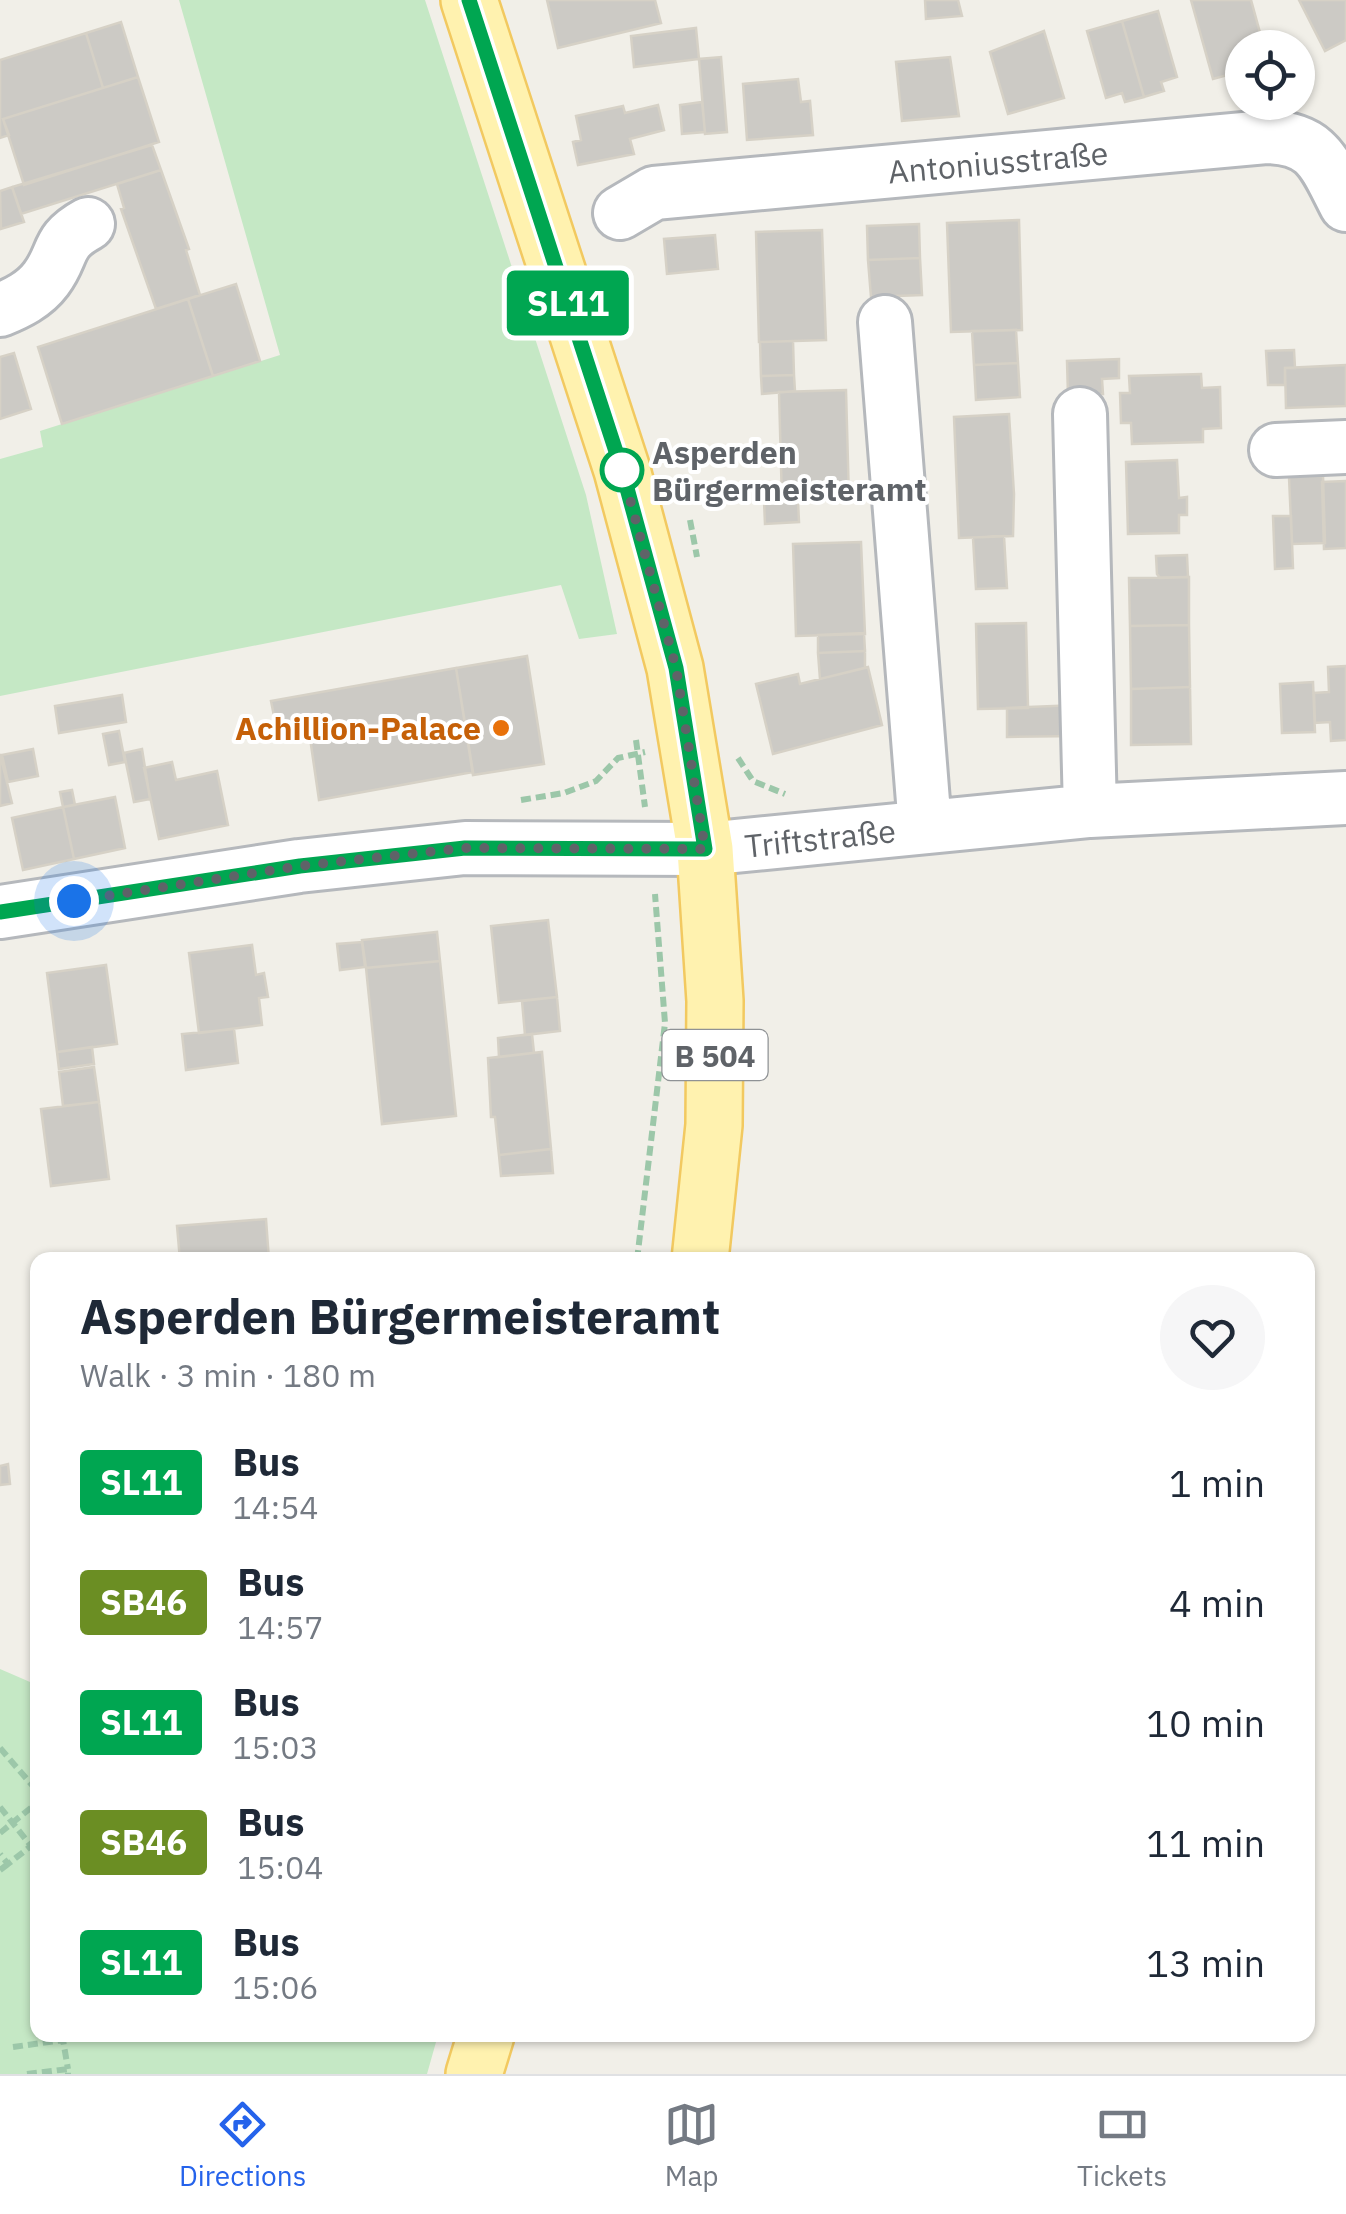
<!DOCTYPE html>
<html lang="en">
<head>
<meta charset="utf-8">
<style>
	body { margin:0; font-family:"IBM Plex Sans",sans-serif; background:#f6f6f7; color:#1f2937; height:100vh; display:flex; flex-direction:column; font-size:38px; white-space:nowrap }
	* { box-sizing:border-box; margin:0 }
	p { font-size:32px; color:#747a83 }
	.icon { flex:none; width:55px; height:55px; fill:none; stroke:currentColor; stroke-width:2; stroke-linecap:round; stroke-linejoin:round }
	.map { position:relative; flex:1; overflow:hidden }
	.drawer { position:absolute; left:30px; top:1252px; width:1285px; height:790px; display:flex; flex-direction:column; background:#fff; border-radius:20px; box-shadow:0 2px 8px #0004 }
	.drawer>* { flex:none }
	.badge { padding:0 20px; border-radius:8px; font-size:35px; line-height:65px }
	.fabs { position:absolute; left:1225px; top:30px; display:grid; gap:20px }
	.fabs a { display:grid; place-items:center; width:90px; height:90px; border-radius:50%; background:#fff; box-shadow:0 2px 8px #0004; font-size:50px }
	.you { position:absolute; width:50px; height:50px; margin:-25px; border:8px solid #fff; border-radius:50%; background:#1a73e8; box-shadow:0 0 0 15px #1a73e833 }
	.map>.badge { position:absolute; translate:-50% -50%; box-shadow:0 0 0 5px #fff }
	.round { display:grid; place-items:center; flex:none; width:105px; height:105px; border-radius:52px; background:#f6f6f7 }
	.headline { display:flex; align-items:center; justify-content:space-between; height:170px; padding:0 50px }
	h1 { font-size:48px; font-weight:700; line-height:75px }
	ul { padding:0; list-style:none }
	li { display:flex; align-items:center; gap:30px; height:120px; padding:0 50px }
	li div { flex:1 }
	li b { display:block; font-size:38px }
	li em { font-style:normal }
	li .badge { min-width:110px; font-weight:700; text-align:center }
	.tabs { display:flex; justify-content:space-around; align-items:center; height:140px; border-top:2px solid #e0e1e3; background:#fff; font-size:28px; color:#747a83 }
	.tabs a { display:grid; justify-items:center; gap:5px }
	.tabs .on { color:#2563eb }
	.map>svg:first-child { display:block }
</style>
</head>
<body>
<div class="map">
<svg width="1346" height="2074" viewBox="0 0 1346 2074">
	<rect width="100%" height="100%" fill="#f1efe8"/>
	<path fill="#c5e8c5" d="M179,0H425L586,495L617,634L579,639L561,585L0,696V459L43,447L40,431L280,355Z
		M0,1669L37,1685L38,2035H438L427,2074H0Z"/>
	<path fill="#cccac5" stroke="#d6d1c6" stroke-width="2.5" d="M547,0H655L661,23L558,48Z
		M925,0H958L962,16L926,19Z
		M1191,0H1251L1264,47L1242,48V71L1213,79Z
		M1299,0H1346V40L1325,51Z
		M1158,11L1177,77L1161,82L1164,91L1144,97L1122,21Z
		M1122,21L1144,97L1125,102L1122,93L1106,98L1087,31Z
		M121,22L138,77L103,88L86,33Z
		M696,28L699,59L634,67L631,36Z
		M1044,31L1064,98L1008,114L990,52Z
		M86,33L103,88L3,119L9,135L0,138V60Z
		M721,57L727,132L705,134L699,59Z
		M950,57L959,116L902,121L896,62Z
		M138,77L159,142L24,185L3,119Z
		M798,79L801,102L810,101L813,135L747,140L743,84Z
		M702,102L705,132L682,134L680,105Z
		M658,105L664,130L630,139L634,154L578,165L573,142L581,140L576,116L623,106L625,113Z
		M152,145L161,170L21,214L12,187Z
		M161,170L189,249L186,250L200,295L156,309L121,209L124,208L117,184Z
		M12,187L24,222L1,229L0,191Z
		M1019,220L1022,330L951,332L947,223Z
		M919,224L920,258L868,260L867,226Z
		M822,230L826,340L759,342L756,232Z
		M715,235L718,269L667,274L664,239Z
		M920,258L922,295L871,297L868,260Z
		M236,284L260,361L213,376L188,299Z
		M188,299L213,376L62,424L38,347Z
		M1016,330L1018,363L974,365L972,331Z
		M793,341L794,375L761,376L760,342Z
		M1294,350L1295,368H1285V385H1268L1266,351Z
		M14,353L31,409L0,419V357Z
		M1119,359V378L1102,379L1103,394L1068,395L1067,361Z
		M1018,363L1020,397L976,400L974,365Z
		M1346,365V406L1286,408L1285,368Z
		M1201,374L1202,388L1220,387L1221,428L1203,429V442L1132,444L1131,423H1121L1120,393H1130L1129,376Z
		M794,375L795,391L762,394L761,376Z
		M846,390L849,500L782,502L779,392Z
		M1009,414L1014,494L1013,536L959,538L954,417Z
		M1177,460L1179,498L1187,497V515H1179V533L1128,534L1126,462Z
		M1323,476L1325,543L1292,544L1289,477Z
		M1346,481V548L1324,549L1322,482Z
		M764,501H798L799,522L765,524Z
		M1273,516H1291L1293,568L1275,569Z
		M1004,536L1007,588L976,589L973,538Z
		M861,542L865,634L796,636L793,544Z
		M1187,555L1188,577L1160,578L1157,574L1156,556Z
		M1189,577V625L1130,626L1129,578Z
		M1026,623L1028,708L978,709L976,624Z
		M1189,625L1190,687L1131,689L1130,626Z
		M864,633L865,651L818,653V635Z
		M865,651V668L820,679L818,653Z
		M527,656L544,764L473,775L456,668Z
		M1346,666V740L1331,741L1330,722L1315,723L1314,693L1329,692L1328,667Z
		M868,667L882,725L773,754L756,684L798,674L800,684Z
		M456,668L473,772L319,800L309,731L278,736L271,701Z
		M1313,682L1315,732L1282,733L1280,684Z
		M1190,687L1191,744L1131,745V689Z
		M122,695L126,722L59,733L55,706Z
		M1077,705V736L1007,737V708Z
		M119,731L125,762L109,765L103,734Z
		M33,749L38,776L8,782L2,755Z
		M142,749L150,799L134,802L124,753Z
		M0,754L12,803L0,806Z
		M172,762L176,780L217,771L228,825L159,839L144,768Z
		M72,790L75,805L63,807L60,792Z
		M115,797L125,848L74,859L63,807Z
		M63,807L74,859L23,870L12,818Z
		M548,920L557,997L499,1003L491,926Z
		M437,932L440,961L366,968L362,940Z
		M362,942L365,967L340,970L337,944Z
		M252,945L256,975L264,973L268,997L259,998L262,1025L199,1033L189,953Z
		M440,961L456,1116L382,1124L366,968Z
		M106,965L117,1044L57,1052L47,973Z
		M557,997L560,1031L525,1035L522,1001Z
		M234,1029L238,1063L186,1070L182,1034Z
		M532,1034L534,1053L499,1057L498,1038Z
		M92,1047L94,1064L59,1069L57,1052Z
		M542,1052L551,1149L499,1155L495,1117H491L488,1058Z
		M94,1067L99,1102L63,1106L59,1072Z
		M99,1102L109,1179L51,1186L41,1109Z
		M551,1149L553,1173L501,1176L499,1155Z
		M266,1219L269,1260H180L177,1226Z
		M8,1464L10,1484L0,1485V1466Z"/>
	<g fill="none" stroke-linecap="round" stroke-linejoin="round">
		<g stroke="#b5b8bc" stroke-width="58">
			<path id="minor" d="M620,213L654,193L1266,137C1318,138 1324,163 1346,205
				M0,310C17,303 34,295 46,279C65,254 55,242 88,224
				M885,322L925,827
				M1080,414L1090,811
				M1276,450L1346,447
				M0,912L299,866L465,848L705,849L1090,811L1346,798"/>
		</g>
		<g stroke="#f2c960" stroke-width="60">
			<path id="major" d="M469,0L622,470L675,668L705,849L715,1001L714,1125L700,1260
				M474,2074L486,2035"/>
		</g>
		<path stroke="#9cc7a9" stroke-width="6" stroke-dasharray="10 5" stroke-linecap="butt" d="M690,520L697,557
			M636,740L645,807
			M738,758L753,781L785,794
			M521,800L564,793L596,781L618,758L645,752
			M637,1260L665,1023L655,894
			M0,1748L38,1792
			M0,1807L31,1846L8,1864L0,1854
			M0,1833L38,1802
			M0,1870L8,1864
			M13,2047L63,2040L68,2069
			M27,2074L68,2069V2074"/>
		<use href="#minor" stroke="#fff" stroke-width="52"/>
		<use href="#major" stroke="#fff2af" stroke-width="55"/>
	</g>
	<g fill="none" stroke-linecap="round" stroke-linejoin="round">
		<g stroke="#fff" stroke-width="22">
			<path id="line" d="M0,912L300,866L465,848L705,849L676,668L622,470L469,0"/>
		</g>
		<use href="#line" stroke="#00a651" stroke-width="15"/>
		<path stroke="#5f6368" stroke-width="10" stroke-dasharray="0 18" d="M74,901L300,866L465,848L705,849L676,668L622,470"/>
	</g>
	<circle fill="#fff" stroke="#00a651" stroke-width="5" cx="622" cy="470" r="20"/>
	<circle fill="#e8710a" stroke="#fff" stroke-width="4" cx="501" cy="728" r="10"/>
	<g text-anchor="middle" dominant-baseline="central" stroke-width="8" stroke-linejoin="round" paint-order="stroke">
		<rect fill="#fff" stroke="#8f9295" stroke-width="2.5" x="662.5" y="1030" width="105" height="50" rx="8"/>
		<g font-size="30" font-weight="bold" fill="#5f6368">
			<text x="715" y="1055">B 504</text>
		</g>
		<g font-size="32" fill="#5f6368" stroke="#fff">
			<text transform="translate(998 162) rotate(-5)">Antoniusstraße</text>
			<text transform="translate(820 838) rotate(-6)">Triftstraße</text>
		</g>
		<g font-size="32" font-weight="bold" fill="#5f6368" stroke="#fff" text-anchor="start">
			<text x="652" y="452">Asperden<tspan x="652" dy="37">Bürgermeisteramt</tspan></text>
		</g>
		<g font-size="32" font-weight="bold" fill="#c56008" stroke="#fff" text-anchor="end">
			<text x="481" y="728">Achillion-Palace</text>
		</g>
	</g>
</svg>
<div class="fabs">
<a><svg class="icon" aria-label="locate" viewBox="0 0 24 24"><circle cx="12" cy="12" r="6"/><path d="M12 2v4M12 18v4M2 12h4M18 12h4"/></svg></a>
</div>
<div class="you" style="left:74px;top:901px"></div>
<b class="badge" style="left:568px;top:303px;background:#00a651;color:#fff">SL11</b>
<section class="drawer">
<div class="headline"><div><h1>Asperden Bürgermeisteramt</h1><p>Walk · 3 min · 180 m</p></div><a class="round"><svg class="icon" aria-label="heart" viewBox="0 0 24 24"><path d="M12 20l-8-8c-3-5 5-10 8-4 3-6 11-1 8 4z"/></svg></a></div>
<ul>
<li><span class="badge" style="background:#00a651;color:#fff">SL11</span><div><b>Bus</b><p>14:54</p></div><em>1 min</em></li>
<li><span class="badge" style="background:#6b8e23;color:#fff">SB46</span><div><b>Bus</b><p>14:57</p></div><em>4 min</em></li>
<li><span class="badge" style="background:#00a651;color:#fff">SL11</span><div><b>Bus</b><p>15:03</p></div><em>10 min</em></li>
<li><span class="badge" style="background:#6b8e23;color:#fff">SB46</span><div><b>Bus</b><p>15:04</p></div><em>11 min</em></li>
<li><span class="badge" style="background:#00a651;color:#fff">SL11</span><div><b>Bus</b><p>15:06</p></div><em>13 min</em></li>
</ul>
</section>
</div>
<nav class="tabs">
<a class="on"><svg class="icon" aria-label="directions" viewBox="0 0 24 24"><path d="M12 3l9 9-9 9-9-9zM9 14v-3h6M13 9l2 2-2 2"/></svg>Directions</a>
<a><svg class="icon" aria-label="map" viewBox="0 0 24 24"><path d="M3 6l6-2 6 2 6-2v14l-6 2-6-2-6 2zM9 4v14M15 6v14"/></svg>Map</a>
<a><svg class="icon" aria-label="tickets" viewBox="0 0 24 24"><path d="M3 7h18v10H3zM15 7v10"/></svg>Tickets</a>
</nav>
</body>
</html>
